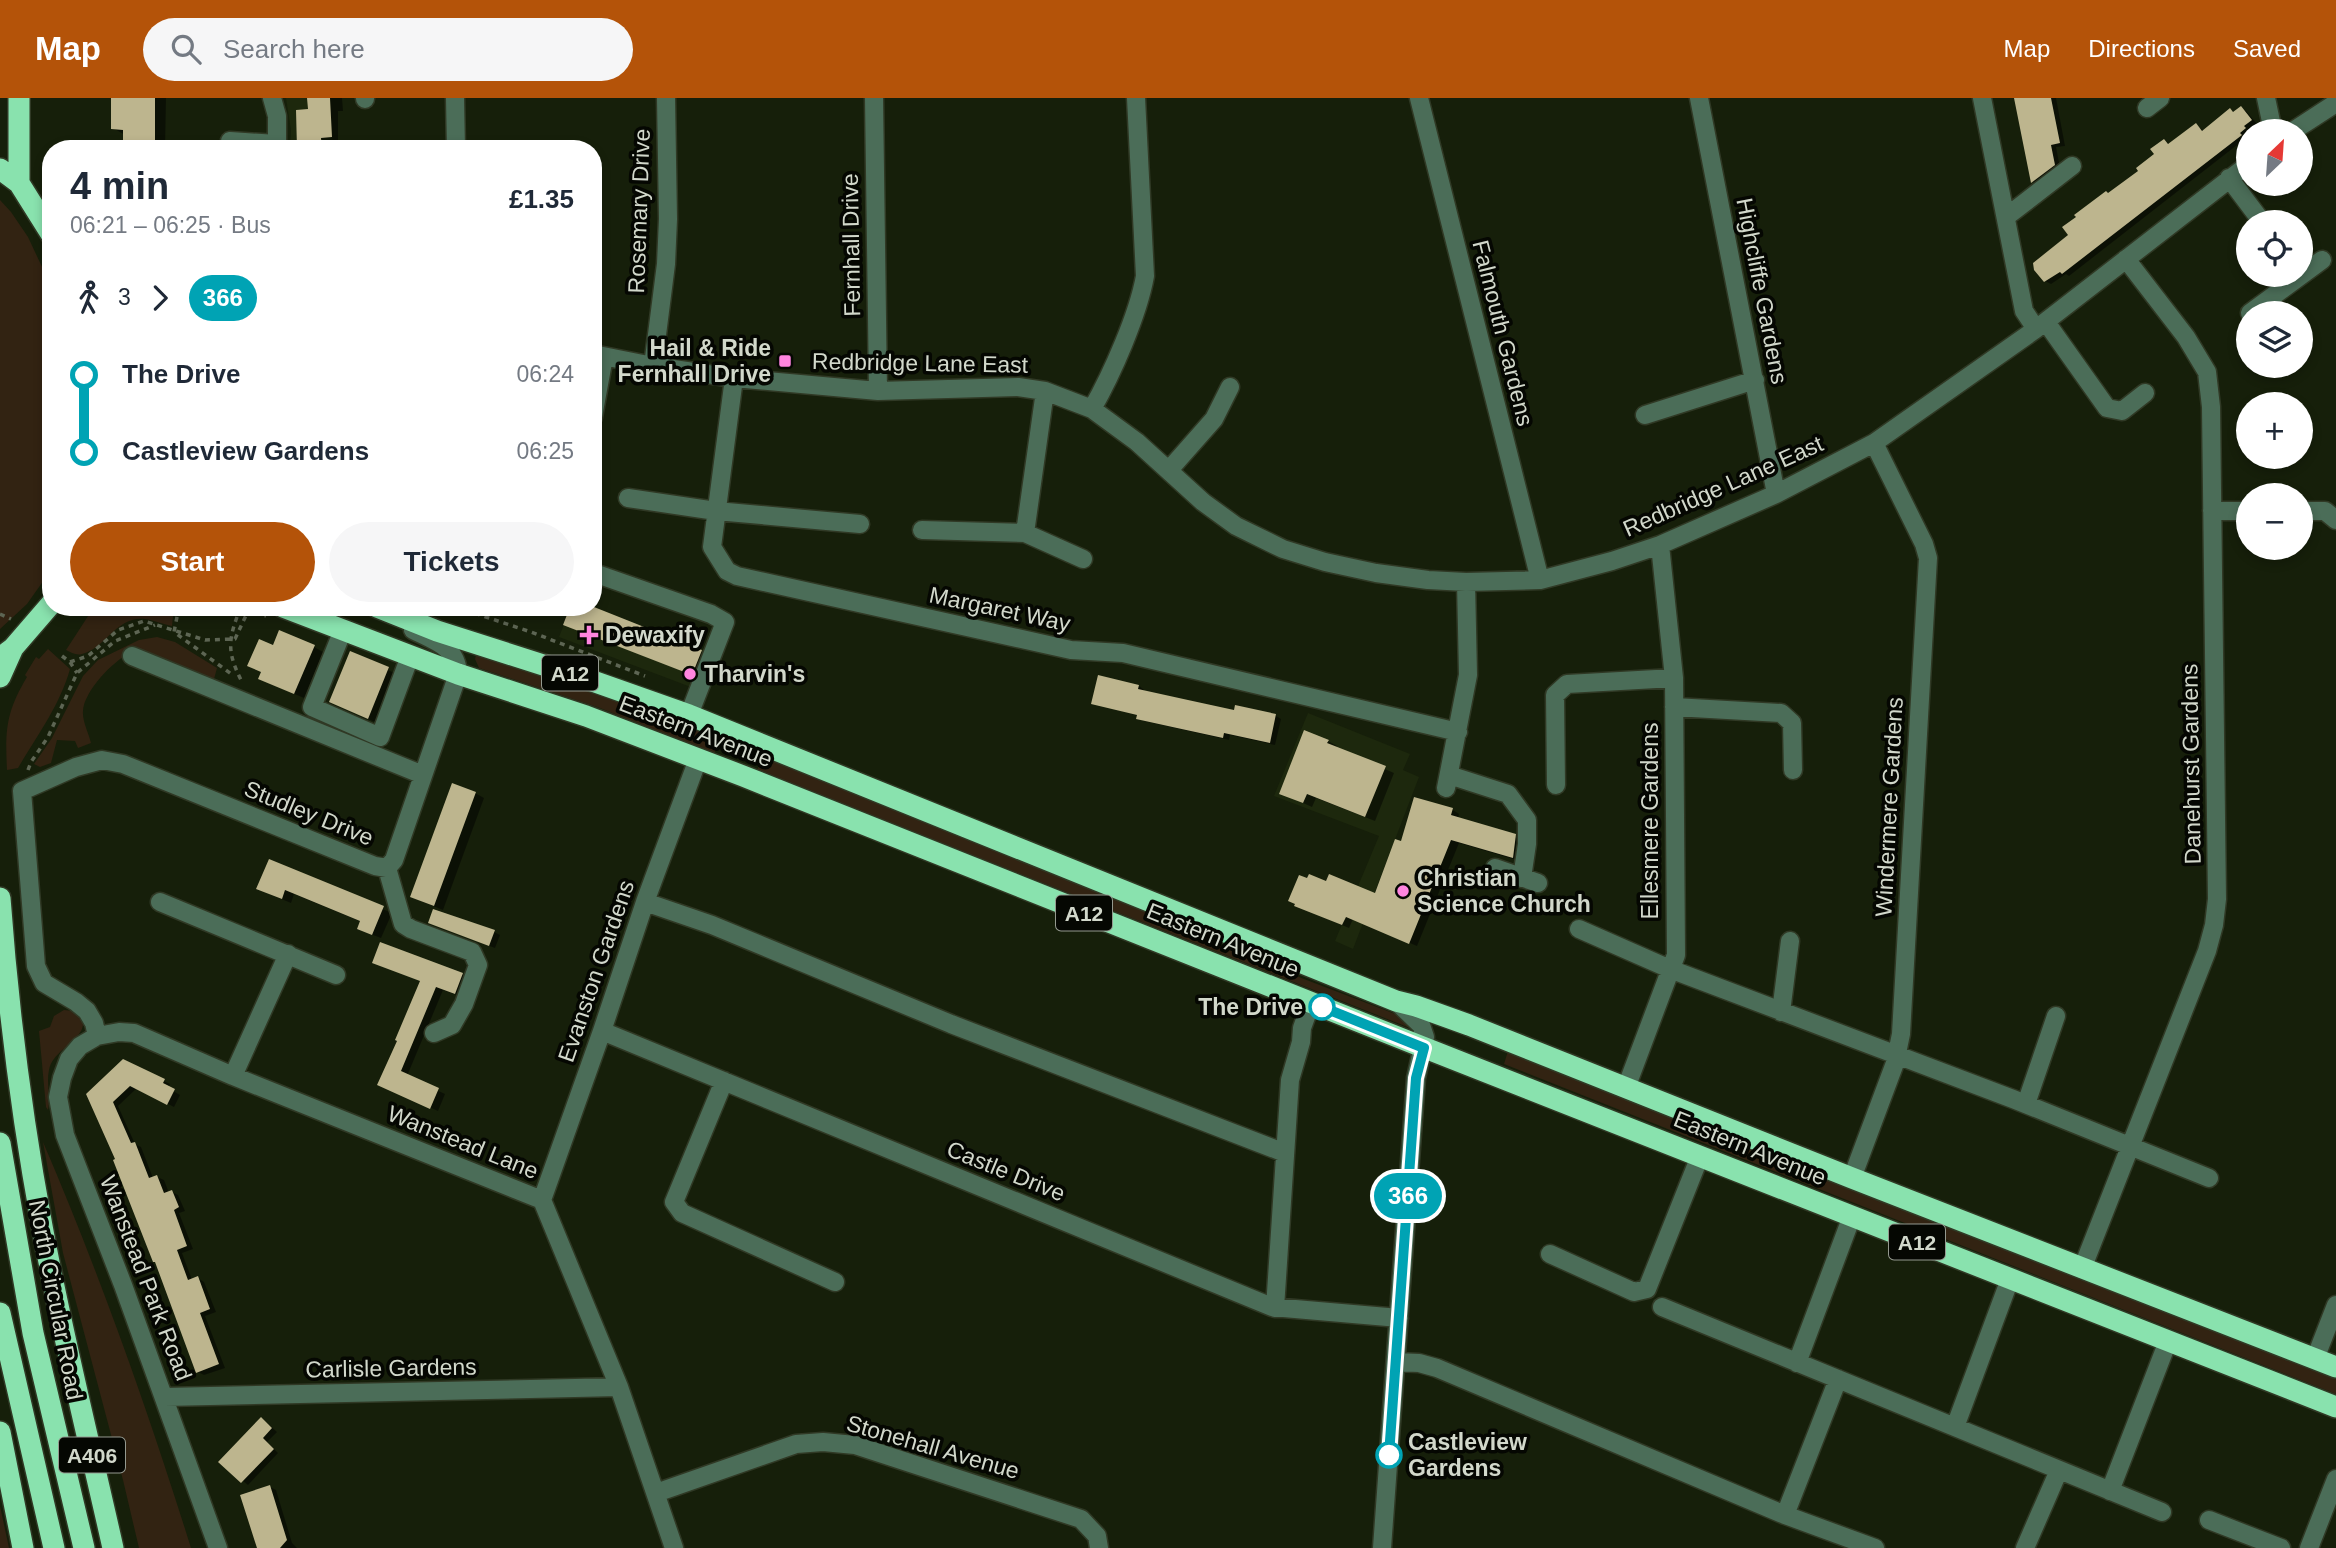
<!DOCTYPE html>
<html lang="en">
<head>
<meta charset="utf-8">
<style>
	body { margin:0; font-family:Helvetica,sans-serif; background:#f6f6f7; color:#1f2937; height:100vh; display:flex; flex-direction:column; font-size:26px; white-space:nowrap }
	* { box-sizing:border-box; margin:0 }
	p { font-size:23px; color:#747a83 }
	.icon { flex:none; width:38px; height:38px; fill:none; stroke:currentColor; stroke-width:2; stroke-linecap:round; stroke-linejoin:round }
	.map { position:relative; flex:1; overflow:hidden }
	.details { position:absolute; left:42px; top:42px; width:560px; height:476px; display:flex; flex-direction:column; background:#fff; border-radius:28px; box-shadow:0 4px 10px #0003 }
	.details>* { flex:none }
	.badge { padding:0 14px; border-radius:23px; font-size:24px; line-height:46px }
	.needle { width:46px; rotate:25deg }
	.tools { position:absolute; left:2236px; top:21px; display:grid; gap:14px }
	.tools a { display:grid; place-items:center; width:77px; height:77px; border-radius:50%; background:#fff; box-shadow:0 4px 10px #0003; font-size:35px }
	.map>.badge { position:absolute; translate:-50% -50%; box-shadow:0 0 0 4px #fff }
	.legs { display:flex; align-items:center; gap:10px; height:77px; padding:0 28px; font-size:23px }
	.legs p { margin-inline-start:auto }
	.overview { display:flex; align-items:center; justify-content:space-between; height:119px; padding:0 28px }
	h1 { font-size:38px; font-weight:600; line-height:52px }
	.primary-button { display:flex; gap:14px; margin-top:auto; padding:14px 28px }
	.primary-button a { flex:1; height:80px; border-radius:42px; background:#b45309; color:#fff; font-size:28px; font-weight:600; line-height:80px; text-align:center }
	.primary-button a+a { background:#f6f6f7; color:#1f2937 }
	ul { padding:0 28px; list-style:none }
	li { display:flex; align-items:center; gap:24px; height:77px; font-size:26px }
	li i { display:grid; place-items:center; width:10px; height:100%; margin:0 9px; background:currentColor }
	li i::after { content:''; width:18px; height:18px; margin:-9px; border:5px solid; border-radius:50%; background:#fff }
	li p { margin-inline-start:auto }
	li:first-child i { background:linear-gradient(#0000 50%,currentColor 0) }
	li:last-child i { background:linear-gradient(currentColor 50%,#0000 0) }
	header { display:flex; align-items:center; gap:42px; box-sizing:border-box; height:98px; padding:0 35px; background:#b45309; color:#fff }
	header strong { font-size:33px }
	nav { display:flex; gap:38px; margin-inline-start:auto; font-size:24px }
	.search { width:490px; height:63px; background:#f6f6f7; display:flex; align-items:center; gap:18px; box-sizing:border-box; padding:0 24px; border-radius:38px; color:#747a83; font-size:26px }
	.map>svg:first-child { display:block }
</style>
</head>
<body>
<header>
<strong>Map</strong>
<div class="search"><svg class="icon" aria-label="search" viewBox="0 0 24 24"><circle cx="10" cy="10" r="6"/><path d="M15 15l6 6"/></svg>Search here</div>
<nav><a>Map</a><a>Directions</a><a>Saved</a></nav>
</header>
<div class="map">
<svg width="2336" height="1450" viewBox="0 0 2336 1450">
	<rect width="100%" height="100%" fill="#161f0a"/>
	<path fill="#1d280d" d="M286,0H330L333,51H290L291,32Z
		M571,509H593L710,555L696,591L559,539Z
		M1308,615L1410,656L1403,672L1419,679L1353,851L1335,843L1379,738L1274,698Z"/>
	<path fill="#322312" d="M0,102L11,114L28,139L51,188V472L27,506L0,531Z
		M94,509H174L172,528C163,526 153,522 145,521C116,518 105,551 82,556C76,558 71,554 66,552Z
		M157,539L175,544L217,570L214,581L208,584L130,555C113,563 84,593 83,613C82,623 89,636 91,645L78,650L75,643L57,642L51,665L40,669L34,666L52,640L83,578L98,562L139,542Z
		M48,551L70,571C60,607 37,638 18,670L7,672C5,632 6,614 27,579L25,577L36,559L39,561Z
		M479,555L630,605L720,641L714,656L600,610L479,570L475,561L476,557Z
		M764,656L1147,808L1156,821L1249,860L1411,922L1415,932L757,672Z
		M64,912C75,912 88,920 81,933C73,947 52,955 49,972C46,985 51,999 48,1012L46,1009L39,933L50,929L54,918Z
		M1508,953L2336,1280V1296L1504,966Z
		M43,1044C100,1177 148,1312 191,1450H139L123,1382L63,1155Z
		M0,1408L9,1450H0Z"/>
	<path fill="#0007" d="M113,0H166L165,51H136L125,37L113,30Z
		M309,0H342L343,13H338V51H299L310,13Z
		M2016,0H2056L2065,48L2056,49L2060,70L2038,87L2033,84Z
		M2241,10L2246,13L2257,26L2249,32L2250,33L2245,38L2246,40L2069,178L2066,176L2051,186L2045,183L2070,137L2110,97L2141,73L2157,56L2164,43L2170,46L2196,27L2204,33L2231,12L2235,15Z
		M571,529L701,554L707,557L698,579Z
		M274,549H314L323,554L304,600L269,585Z
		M351,556L397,576L377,625L340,608Z
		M1139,588L1144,592L1143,594L1235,614L1237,609L1276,618L1281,621L1275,647L1230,637L1229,642L1144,623L1138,620L1139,618L1093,605Z
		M1328,643L1337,648L1336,650L1394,675L1375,723L1316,700L1312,709L1281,695Z
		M475,695L484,700L443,812L421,803L412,798Z
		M1415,701L1453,712L1459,716L1458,720L1522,742L1520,763L1459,745L1417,848L1353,821L1349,830L1304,811L1327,785L1376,797L1402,746Z
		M270,763L392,815L381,840L368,835L362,824L294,796L291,805L267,795Z
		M436,828L494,834L500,837L495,850Z
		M462,877L469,881L463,899L443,892L407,978L445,996L438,1013L387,990L421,883Z
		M123,963L170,986L168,990L180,997L174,1009L137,990L118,1008L135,1046L141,1049L153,1080L157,1079L164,1082L169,1095L172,1094L178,1097L185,1113L179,1115L193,1151L182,1155L192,1182L198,1180L204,1184L216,1214L205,1218L225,1270L204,1277L198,1274L118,1062L88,996Z
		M267,1325L277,1334L267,1344L278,1355L248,1387L221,1364Z
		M270,1389L276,1392L292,1445L297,1450H258Z"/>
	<path fill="#bdb58e" d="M111,0H155V51H123V32L111,31Z
		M307,0H330L332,39L321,40L322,51H297L296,12L308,11Z
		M2014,0H2051L2060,45L2051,47L2055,67L2031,85Z
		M2241,8L2252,22L2244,28L2246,30L2240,35L2242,37L2062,176L2060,174L2044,184L2034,172L2033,165L2068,137L2062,129L2076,119L2074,117L2106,93L2108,95L2138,73L2136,70L2154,56L2150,51L2164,41L2168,46L2196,25L2202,33L2230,10L2233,14Z
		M570,509H594L702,552L692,577L563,527Z
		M279,532L315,547L294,596L258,581L261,574L247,568L259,541L273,547Z
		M350,553L389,569L368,621L329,604Z
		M1098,577L1139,587L1138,591L1188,602L1234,612L1235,607L1276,616L1270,645L1224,635L1223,640L1177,630L1136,621L1137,617L1091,606Z
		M1304,632L1329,642L1327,645L1386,668L1365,719L1307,696L1303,705L1279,696Z
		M452,685L476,694L434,808L410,799Z
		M1414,699L1453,710L1451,717L1516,736L1513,760L1451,742L1409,846L1346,819L1342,827L1294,808L1295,806L1288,803L1299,777L1307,780L1309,776L1326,783L1329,776L1375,795L1395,741L1401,743Z
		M269,761L384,808L372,837L357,831L360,823L285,792L282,801L256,791Z
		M433,811L495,832L489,848L428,825Z
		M380,844L463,875L455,896L436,889L401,973L439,990L430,1011L377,987L397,943L395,942L420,883L372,865Z
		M123,961L165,981L163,985L175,991L167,1007L130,988L113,1004L131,1045L135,1044L149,1080L157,1077L164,1095L172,1092L179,1109L174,1112L187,1148L177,1152L188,1182L198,1178L210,1211L200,1215L219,1266L196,1275L155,1164H153L113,1062L115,1061L86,996Z
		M261,1319L272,1330L263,1340L274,1351L241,1385L218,1364Z
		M270,1387L287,1442L280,1450H257L240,1397Z"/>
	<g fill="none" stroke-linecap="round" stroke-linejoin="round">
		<g stroke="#303925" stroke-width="21">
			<path id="minor" d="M272,0L277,18V51
				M455,0L456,51
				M874,0L878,293
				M1419,0L1540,482
				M1699,0L1776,396
				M1982,0L2024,213L2036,231
				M2266,0L2273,33
				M365,1V0
				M2147,10L2160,0
				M2293,33L2336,5
				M231,51L230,43L277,46
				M2229,80L2262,124
				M2006,119L2072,68
				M2250,215L2322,162
				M2046,224L2107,310L2122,313L2145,295
				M593,256L653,268L734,280L878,293L1018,289L1045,293L1092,311L1137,344L1203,404L1236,428L1283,451L1325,464L1376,475L1428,482L1466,484L1540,482L1612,463L1660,447L1776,396L1874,345L2036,231L2249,66
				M653,268L666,166L668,121L666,0
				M734,280L712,449L727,473L737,478L1071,552L1123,555L1458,634
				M1092,311C1112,276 1138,217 1145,178L1136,0
				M1645,317L1755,282
				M593,319L604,259
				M1169,372L1214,321L1230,289
				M628,400L716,413L860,426
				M2212,413H2249
				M2301,413H2325L2336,422
				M922,432L1025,435L1083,461
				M1025,435L1045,293
				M594,475L711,516L725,524L689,617
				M343,532L312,609L380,639L410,558
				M132,558L423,677
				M1674,609L1781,615L1792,625L1793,672
				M1449,677L1508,696L1527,722V746L1522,780
				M1556,687L1555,597L1567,586L1674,580
				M1446,690L1468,577L1466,484
				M387,770L403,826L411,831L472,854L478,867L464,906L452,927L434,935
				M1495,770L1538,785
				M160,804L336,877
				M645,804L712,827L951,926L1285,1055
				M1579,831L1670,871L2013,1001L2209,1080
				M1781,914L1790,843
				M602,933L1272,1209L1399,1220
				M97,938L94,925L87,913L76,904L44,885L36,868L22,693L76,669L102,662L123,666L375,768L387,770L394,762L458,576C457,549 435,543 413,532
				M233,978L288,856
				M724,983L674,1104L682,1115L835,1184
				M1626,990L1676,857L1674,580L1660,447
				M2026,1006L2056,918
				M1852,1080L1895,965L1901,936L1928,460L1924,446L1874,345
				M542,1102L602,933L645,804L698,661
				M1550,1156L1634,1194L1647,1191L1700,1058
				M2082,1171L2207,853L2214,827L2217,801L2211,309L2207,274L2186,239L2126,161
				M1662,1209L2162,1414
				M1275,1210L1290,982L1301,944L1302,930L1311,905
				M2315,1261L2336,1207
				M1396,1264L1419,1265L1437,1270L1785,1417L1875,1450
				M1797,1265L1852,1118
				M165,1299L619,1289
				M1955,1329L2010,1181
				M2110,1393L2168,1243
				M656,1395L796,1346L823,1344L855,1347L1081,1421L1097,1438L1099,1450
				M1785,1417L1838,1281
				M2209,1422L2281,1450
				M218,1450L123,1187L65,1037L58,999L62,980L69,961L80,948L97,938L119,934L134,935L233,978L542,1102L619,1289L674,1450
				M1382,1450L1416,980L1425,939L1421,927L1396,903
				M2025,1450L2059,1372
				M2309,1450L2336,1381"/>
		</g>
		<g stroke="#303925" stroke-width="24">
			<path id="highway" d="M19,0V85
				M0,71L19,85L51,136
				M283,509L458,576L586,618L743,678L1410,944L2336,1309
				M377,509L437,533L587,581L689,617L1396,903L1416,908L1469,927L1852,1080L2336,1269
				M0,560L13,550L51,506
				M0,579L13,550
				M0,800C8,910 22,1020 42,1128C62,1236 89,1343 113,1450
				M0,1045L33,1235L84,1450
				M0,1215L54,1450
				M0,1334L23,1450"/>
		</g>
		<path stroke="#5d6553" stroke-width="3.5" stroke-dasharray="5 5" stroke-linecap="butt" d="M179,509L174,534L234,578
			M236,509L266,518
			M456,509L531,534L645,578
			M0,516L11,521
			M237,519C227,546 229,558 242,584
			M62,558L70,564L77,575
			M70,564L88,558L118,532L144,523L205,542L235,541L248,513
			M28,672L31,664L48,639L77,575L115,543L155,527"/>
		<use href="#minor" stroke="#4b6d58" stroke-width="18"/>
		<use href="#highway" stroke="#89e2ae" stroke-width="21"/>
	</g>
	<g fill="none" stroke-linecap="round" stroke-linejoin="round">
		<g stroke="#fff" stroke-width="16">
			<path id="line-1" d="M1322,909L1424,950L1416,980L1389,1357"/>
		</g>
		<use href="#line-1" stroke="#00a3b4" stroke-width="10"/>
	</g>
	<g fill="#ff85df" stroke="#050702" stroke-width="2.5">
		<rect x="778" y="256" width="14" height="14" rx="3.5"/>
		<path d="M585.5 526.5h7v7h7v7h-7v7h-7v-7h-7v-7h7z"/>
		<circle cx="690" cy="576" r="7"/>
		<circle cx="1403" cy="793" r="7"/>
	</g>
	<g fill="#fff" stroke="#00a3b4" stroke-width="3.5">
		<circle cx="1322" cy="909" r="12"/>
		<circle cx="1389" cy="1357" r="12"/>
	</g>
	<g text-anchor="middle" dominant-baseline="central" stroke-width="7" stroke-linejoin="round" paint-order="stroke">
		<g fill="#050702" stroke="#94998f" stroke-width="2">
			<rect x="542" y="557.5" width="56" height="35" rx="5"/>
			<rect x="1056" y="797.5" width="56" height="35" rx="5"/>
			<rect x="1889" y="1126.5" width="56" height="35" rx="5"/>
			<rect x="59" y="1339.5" width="66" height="35" rx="5"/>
		</g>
		<g font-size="21" font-weight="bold" fill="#d2d8cb">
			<text x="570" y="575">A12</text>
			<text x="1084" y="815">A12</text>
			<text x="1917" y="1144">A12</text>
			<text x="92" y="1357">A406</text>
		</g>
		<g font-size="23" fill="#d2d8cb" stroke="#050702">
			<text transform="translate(639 113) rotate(-88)">Rosemary Drive</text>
			<text transform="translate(851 147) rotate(-91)">Fernhall Drive</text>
			<text transform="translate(1762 193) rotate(79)">Highcliffe Gardens</text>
			<text transform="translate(1503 235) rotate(76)">Falmouth Gardens</text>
			<text transform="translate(920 265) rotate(1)">Redbridge Lane East</text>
			<text transform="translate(1723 388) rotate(-24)">Redbridge Lane East</text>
			<text transform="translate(1000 511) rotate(12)">Margaret Way</text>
			<text transform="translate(696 633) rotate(21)">Eastern Avenue</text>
			<text transform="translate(2191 666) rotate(-91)">Danehurst Gardens</text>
			<text transform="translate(1889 709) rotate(-87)">Windermere Gardens</text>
			<text transform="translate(309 715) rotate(22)">Studley Drive</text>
			<text transform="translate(1650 723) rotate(-90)">Ellesmere Gardens</text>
			<text transform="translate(1223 842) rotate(22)">Eastern Avenue</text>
			<text transform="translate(596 873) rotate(-71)">Evanston Gardens</text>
			<text transform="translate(463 1044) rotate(22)">Wanstead Lane</text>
			<text transform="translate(1750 1050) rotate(22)">Eastern Avenue</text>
			<text transform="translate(1006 1073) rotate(22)">Castle Drive</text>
			<text transform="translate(146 1180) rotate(69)">Wanstead Park Road</text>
			<text transform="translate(56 1202) rotate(79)">North Circular Road</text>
			<text transform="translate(391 1270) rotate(-1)">Carlisle Gardens</text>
			<text transform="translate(933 1349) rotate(16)">Stonehall Avenue</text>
		</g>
		<g font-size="23" font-weight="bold" fill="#d2d8cb" stroke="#050702" text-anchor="start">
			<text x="771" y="250" text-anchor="end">Hail &amp; Ride<tspan x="771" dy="26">Fernhall Drive</tspan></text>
			<text x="605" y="537">Dewaxify</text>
			<text x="704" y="576">Tharvin's</text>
			<text x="1417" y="780">Christian<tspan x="1417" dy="26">Science Church</tspan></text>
		</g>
		<g font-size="23" font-weight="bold" fill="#d2d8cb" stroke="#050702" text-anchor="end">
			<text x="1303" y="909">The Drive</text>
			<text x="1408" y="1344" text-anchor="start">Castleview<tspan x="1408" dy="26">Gardens</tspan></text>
		</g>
	</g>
</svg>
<div class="tools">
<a><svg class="needle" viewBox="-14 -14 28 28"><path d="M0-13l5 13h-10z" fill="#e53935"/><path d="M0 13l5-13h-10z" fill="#747a83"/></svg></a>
<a><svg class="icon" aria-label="locate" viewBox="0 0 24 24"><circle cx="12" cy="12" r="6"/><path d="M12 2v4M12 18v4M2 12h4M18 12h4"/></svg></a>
<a><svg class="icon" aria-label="layers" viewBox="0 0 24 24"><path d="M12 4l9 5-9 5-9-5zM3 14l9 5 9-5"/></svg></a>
<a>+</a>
<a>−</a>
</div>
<b class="badge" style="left:1408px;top:1098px;background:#00a3b4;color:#fff">366</b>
<section class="details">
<div class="overview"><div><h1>4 min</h1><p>06:21 – 06:25 · Bus</p></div><b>£1.35</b></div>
<div class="legs"><svg class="icon" aria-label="walk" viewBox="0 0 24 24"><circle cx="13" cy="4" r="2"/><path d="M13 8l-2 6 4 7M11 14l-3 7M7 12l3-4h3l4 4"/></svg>3<svg class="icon" aria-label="forward" viewBox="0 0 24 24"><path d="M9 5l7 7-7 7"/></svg><b class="badge" style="background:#00a3b4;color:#fff">366</b></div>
<ul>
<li><i style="color:#00a3b4"></i><b>The Drive</b><p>06:24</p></li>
<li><i style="color:#00a3b4"></i><b>Castleview Gardens</b><p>06:25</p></li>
</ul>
<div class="primary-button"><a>Start</a><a>Tickets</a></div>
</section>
</div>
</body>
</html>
